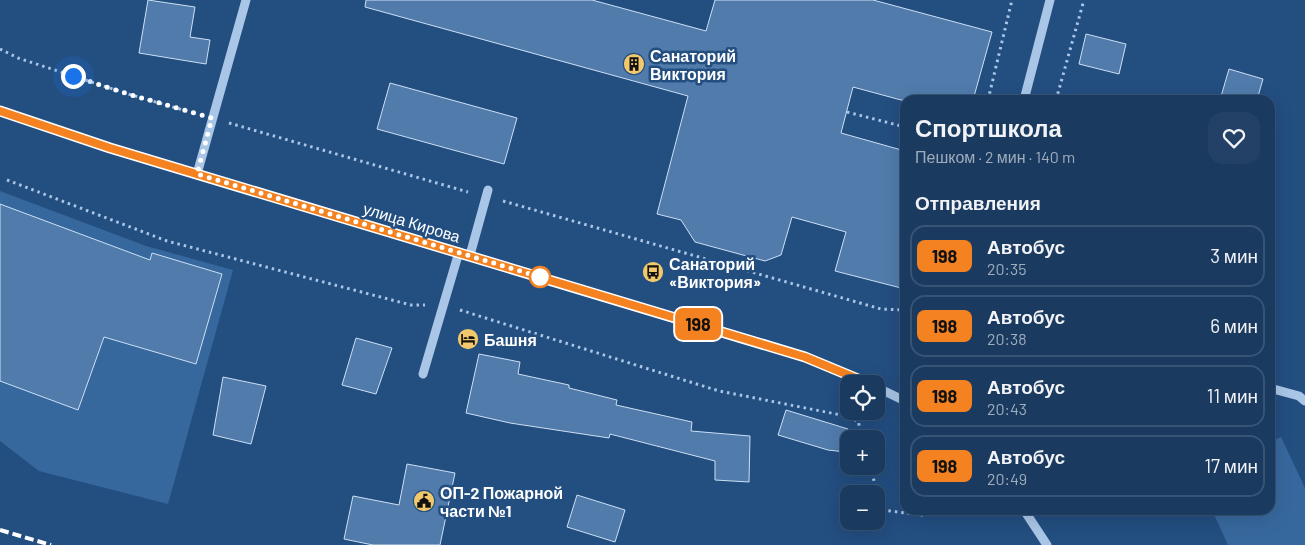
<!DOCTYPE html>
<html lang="ru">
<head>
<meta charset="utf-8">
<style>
	body { margin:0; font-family:Barlow,sans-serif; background:#234166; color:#f1f3f6; height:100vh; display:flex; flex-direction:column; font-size:19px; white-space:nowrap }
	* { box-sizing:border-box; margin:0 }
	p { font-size:16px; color:#9fadbd }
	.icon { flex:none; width:28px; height:28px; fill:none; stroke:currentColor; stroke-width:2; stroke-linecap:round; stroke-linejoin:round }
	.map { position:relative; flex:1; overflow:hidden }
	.details { position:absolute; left:900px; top:95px; width:375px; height:420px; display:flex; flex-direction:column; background:#1a3a60; border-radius:15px; box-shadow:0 5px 20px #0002,0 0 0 1px #385475 }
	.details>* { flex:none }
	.badge { padding:0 10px; border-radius:8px; font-size:18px; line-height:32px }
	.controls { position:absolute; left:840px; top:375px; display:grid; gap:10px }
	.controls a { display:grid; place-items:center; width:45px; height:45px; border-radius:10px; background:#1a3a60; box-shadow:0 5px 20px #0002,0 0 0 1px #385475; font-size:25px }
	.you { position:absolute; width:25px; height:25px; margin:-12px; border:4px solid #fff; border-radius:50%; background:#1a73e8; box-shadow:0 0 0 8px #1a73e833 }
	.map>.badge { position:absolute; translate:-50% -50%; box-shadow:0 0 0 2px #fff }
	h2 { padding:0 15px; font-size:19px; line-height:45px }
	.round { display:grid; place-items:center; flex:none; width:52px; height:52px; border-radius:15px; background:#234166 }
	.overview { display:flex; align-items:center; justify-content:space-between; height:85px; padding:0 15px }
	h1 { font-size:24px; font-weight:700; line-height:38px }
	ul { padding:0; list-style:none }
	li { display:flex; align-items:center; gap:15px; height:62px; margin:0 10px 8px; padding:0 5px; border:2px solid #385475; border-radius:15px }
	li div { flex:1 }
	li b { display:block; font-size:19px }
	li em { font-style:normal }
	li .badge { min-width:55px; font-weight:700; text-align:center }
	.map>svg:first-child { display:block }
</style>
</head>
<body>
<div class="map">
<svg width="1305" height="545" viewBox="0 0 1305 545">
	<rect width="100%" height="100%" fill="#234e80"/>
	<path fill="#37689d" d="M0,191L146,246L233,270L168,504L39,471L0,441Z
		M1281,437L1305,488V545H1228L1212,510H1270V442Z"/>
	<path fill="#507bab" stroke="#cce0f5" d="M148,0L195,7L190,37L210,40L206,64L139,53Z
		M366,0H592L706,31L715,0H873L992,32L973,100H901L853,87L841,133L905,151V289L835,271L846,232L792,217L781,255L765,261L695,242L681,220L657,214L688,96L365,7Z
		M1086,34L1126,44L1119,74L1079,64Z
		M1229,69L1263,79L1257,100H1220Z
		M390,83L517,118L504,164L377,129Z
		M0,204L150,260L152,253L222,274L196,364L104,337L78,410L0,381Z
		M356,338L392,348L376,394L342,385Z
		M479,354L520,362L518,374L569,385V388L617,400L616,405L692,422L691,431L750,436L749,482L715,480V461L610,434L609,438L510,423L466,413Z
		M223,377L266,386L251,444L213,435Z
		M786,410L848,429L845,452L828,450L778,435Z
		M407,464L455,473L440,545H373L344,539L353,496L399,505Z
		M577,495L625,510L615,542L567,527Z"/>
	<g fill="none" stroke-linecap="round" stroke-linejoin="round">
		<path stroke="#a9c6e7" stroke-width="3" stroke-dasharray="2.5 4" stroke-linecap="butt" d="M0,49L18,58L128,94L197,114
			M988,100L1012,0
			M1056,100L1084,0
			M847,112L905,127
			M229,123L468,192
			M7,180L167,241L411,305H425
			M503,201L881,309L905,310
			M460,310L719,391L841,415L858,421L863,439
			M870,466L882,510L922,515L923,510"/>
		<path stroke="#a9c6e7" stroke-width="9" d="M1024,100L1050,0
			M0,111L110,148L805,357L870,384
			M197,174L246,0
			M470,255L488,190
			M423,374L459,252
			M876,387L905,401
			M1270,388L1299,396L1305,401
			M1024,510L1047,545"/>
		<path stroke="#fff" stroke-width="4" stroke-dasharray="9 4" stroke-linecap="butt" d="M0,530L51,545"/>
	</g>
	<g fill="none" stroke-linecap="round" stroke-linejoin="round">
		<g stroke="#fff" stroke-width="11">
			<path id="line" d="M0,111L110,148L805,357L870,384"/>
		</g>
		<use href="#line" stroke="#f58220" stroke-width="8"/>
		<path stroke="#fff" stroke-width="5" stroke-dasharray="0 9" d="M73,76L128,94L212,118L197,174L540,277"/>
	</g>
	<defs>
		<g id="building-disc" transform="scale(1.125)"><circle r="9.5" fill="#f2c86c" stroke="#234e80"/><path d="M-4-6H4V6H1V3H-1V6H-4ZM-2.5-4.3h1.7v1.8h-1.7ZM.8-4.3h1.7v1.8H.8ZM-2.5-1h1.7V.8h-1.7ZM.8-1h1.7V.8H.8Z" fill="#111"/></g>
		<g id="bus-disc" transform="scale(1.125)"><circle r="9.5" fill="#f2c86c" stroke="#234e80"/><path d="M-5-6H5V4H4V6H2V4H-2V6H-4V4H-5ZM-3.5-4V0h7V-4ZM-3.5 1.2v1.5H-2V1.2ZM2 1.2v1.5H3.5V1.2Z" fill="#111"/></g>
		<g id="hotel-disc" transform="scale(1.125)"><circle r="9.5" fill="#f2c86c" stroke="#234e80"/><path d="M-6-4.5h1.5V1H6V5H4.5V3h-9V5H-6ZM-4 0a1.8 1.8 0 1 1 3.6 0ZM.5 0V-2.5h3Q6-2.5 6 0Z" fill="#111"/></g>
		<g id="civic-disc" transform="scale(1.125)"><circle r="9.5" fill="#f2c86c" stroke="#234e80"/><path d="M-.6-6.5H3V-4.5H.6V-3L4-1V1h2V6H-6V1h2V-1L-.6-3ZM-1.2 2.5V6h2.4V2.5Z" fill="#111"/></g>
	</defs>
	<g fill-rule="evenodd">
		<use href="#building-disc" x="634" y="64"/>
		<use href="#bus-disc" x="653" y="272"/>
		<use href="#hotel-disc" x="468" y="339"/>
		<use href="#civic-disc" x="424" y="501"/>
	</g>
	<circle fill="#fff" stroke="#f58220" stroke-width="2.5" cx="540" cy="277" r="10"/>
	<g text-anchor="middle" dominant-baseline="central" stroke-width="5" stroke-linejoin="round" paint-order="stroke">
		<g font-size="16" font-weight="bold" fill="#fff" stroke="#234e80" text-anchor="start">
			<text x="650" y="55">Санаторий<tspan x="650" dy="18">Виктория</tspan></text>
			<text x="669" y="263">Санаторий<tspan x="669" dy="18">«Виктория»</tspan></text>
			<text x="484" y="339">Башня</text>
			<text x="440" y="492">ОП-2 Пожарной<tspan x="440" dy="18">части №1</tspan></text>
		</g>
		<g font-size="16" fill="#fff" stroke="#234e80">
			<text transform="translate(412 222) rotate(17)">улица Кирова</text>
		</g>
	</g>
</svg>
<div class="controls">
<a><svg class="icon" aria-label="locate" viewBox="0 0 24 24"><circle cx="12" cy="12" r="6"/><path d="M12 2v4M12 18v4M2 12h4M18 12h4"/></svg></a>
<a>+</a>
<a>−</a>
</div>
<div class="you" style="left:73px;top:76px"></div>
<b class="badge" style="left:698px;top:324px;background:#f58220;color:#111">198</b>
<section class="details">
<div class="overview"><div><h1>Спортшкола</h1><p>Пешком · 2 мин · 140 m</p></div><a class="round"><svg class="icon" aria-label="heart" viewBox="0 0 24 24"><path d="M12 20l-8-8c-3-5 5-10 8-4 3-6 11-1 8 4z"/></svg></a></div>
<h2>Отправления</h2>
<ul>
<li><span class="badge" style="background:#f58220;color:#111">198</span><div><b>Автобус</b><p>20:35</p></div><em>3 мин</em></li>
<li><span class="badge" style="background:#f58220;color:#111">198</span><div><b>Автобус</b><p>20:38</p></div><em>6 мин</em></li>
<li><span class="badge" style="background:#f58220;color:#111">198</span><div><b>Автобус</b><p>20:43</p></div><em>11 мин</em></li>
<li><span class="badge" style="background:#f58220;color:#111">198</span><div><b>Автобус</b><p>20:49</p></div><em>17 мин</em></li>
</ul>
</section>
</div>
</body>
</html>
